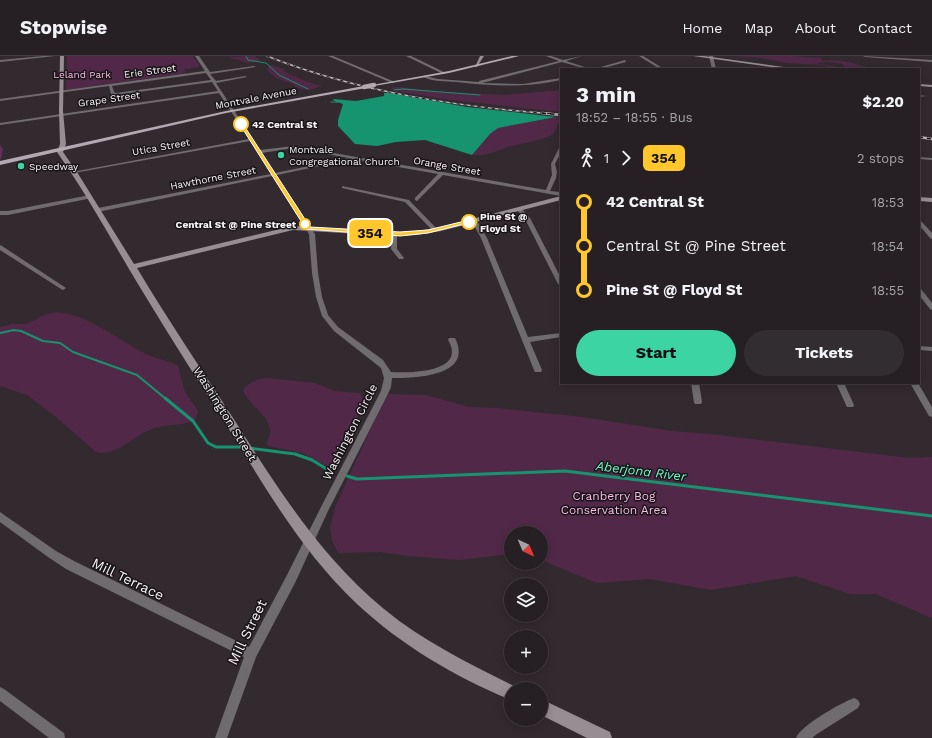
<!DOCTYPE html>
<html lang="en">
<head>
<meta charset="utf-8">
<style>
	body { margin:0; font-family:"Work Sans",sans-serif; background:#322d31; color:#f1f3f6; height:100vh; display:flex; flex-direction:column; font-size:15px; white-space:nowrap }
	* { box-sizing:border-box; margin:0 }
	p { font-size:13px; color:#a4a3a6 }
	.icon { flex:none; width:22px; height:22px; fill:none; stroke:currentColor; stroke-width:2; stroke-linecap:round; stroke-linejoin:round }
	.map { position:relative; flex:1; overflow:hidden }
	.drawer { position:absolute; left:560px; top:12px; width:360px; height:316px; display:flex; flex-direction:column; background:#262024; border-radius:0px; box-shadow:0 2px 10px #0003,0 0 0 1px #423e41 }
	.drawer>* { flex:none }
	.badge { padding:0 8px; border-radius:6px; font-size:14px; line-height:26px }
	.needle { width:26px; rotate:136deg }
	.controls { position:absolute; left:504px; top:470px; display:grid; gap:8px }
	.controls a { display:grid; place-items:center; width:44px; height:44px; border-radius:50%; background:#262024; box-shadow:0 2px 10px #0003,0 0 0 1px #423e41; font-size:20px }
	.map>.badge { position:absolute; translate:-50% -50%; box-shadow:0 0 0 2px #fff }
	.legs { display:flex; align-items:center; gap:6px; height:44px; padding:0 16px; font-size:13px }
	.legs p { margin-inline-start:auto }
	.headline { display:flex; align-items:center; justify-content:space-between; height:68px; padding:0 16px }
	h1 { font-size:22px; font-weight:700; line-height:30px }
	.cta { display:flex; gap:8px; margin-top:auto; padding:8px 16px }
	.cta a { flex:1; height:46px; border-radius:24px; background:#3dd4a3; color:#111; font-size:16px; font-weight:700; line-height:46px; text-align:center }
	.cta a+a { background:#322d31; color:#f1f3f6 }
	ul { padding:0 16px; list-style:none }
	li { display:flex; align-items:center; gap:14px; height:44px; font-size:15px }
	li i { display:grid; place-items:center; width:6px; height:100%; margin:0 5px; background:currentColor }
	li i::after { content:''; width:10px; height:10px; margin:-5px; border:3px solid; border-radius:50%; background:#262024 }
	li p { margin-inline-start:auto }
	li:first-child i { background:linear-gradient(#0000 50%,currentColor 0) }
	li:last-child i { background:linear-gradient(currentColor 50%,#0000 0) }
	header { display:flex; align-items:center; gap:24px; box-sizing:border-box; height:56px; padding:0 20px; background:#262024; border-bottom:1px solid #423e41 }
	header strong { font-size:19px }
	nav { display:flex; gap:22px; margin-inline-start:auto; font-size:14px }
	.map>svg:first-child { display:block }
</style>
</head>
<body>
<header>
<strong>Stopwise</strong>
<nav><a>Home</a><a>Map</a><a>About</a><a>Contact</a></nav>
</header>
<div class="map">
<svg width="932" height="682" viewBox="0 0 932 682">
	<rect width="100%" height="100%" fill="#332a30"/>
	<path fill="#522849" d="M67,0H193L200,11L184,13L185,17L66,34Z
		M255,0L261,5L248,7L227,1Z
		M734,0H793L821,2L822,5C838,2 857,8 873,13L845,12L843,8L829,6L815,7L839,11L837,13L821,9L786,7L762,2Z
		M270,9L284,13L283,15L307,26L322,30L309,34L298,32L291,27L276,22L267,14Z
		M399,31L443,36L505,39L561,34V56L452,44L401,36L390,32Z
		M556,61H561C561,65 554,77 552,79C539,85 525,87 512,90C495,94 491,100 472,99L490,78L498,72Z
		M56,256C88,258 118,284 146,298C156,303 168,304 178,310L185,336L198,355L195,364C182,371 165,367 149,374C134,381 112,402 96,396L56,361L27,339L0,330V271L13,268H26L47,258Z
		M266,322L315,327L334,335L360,337C371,356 344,374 339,390C337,396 338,403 339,409L333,411H329L302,397L268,390L267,387C279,362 250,353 243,334C247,327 258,323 266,322Z
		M389,338L426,339L469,351L497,352L582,361L672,375L710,378L910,402L932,401V562L876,538H850L796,520L711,534L649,523L597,527L541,504V477H511V498L459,504L408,500L380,496L338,497L332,484L330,471L336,449L371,372Z"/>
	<path fill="#16936f" d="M384,37H389L467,51L556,61L498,72L490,78L472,99L425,84L396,86L377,90L355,88L338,70V64L343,48L334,45L333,43L356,45L384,40Z"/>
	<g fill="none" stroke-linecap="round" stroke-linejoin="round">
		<path stroke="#16936f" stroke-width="1" d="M246,0L248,4L266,7L279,19L308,33
			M394,34L403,33L480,39
			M331,46H338"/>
		<path stroke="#16936f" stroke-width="2" d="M0,277L14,274L21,275L43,285L60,287L73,296L137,319L166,343"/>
		<path stroke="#16936f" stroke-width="3" d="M165,342L193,365L208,387L216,391H242
			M249,392L295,398L312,404L330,415
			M347,420L357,423L565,415L932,460"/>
		<path fill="#706b6f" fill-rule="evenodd" d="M43,0H55L0,6V4Z
			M195,0H199L210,16L254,10L256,11L210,18L216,25L245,20L247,21L216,27L260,94L293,90L546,134L552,119L551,108L559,92L561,91V96L555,108L557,116L556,122L550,135L561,136V140L443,119L417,145L415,144V142L438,118L353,103L277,119L315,178L318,217L322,241L328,259L338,271L383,304L391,316C405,317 452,317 452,296C452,292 450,287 448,284L449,282H455C474,320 416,322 392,322L391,331L387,340L328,455L295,527L256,601L227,682H215L244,601L66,513L48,501L0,466V456L56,495L74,505L249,591L287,519L322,449L381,335L384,322L381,312L334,275L322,260L316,241L312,217L309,178L272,120L98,156L95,154L98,152L271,118L250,85L74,117L72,116L249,83L219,37L0,69V67L218,35L212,26L116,39L111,38L109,30L0,45V43L205,15ZM206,17L211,24L116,37L114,36L112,30ZM293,92L349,102L275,117L262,97Z
			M328,0H333L395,26L392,27Z
			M406,0H411L446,17L443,18Z
			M546,0H551L563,4L582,0L566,5L591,13H586L562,6L482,27L523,28L561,22V24C526,32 492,30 457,26C446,25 433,26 423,21L425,20L438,23L479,26V25L559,5Z
			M639,0H643L664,13H660Z
			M709,0H713L716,13H712Z
			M863,0L932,4V6L865,1Z
			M625,4L626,6L600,13H594Z
			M919,39L926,40L919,41Z
			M919,101L932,102V104L919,103Z
			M342,130L409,144L438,174L433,175L405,146L342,132Z
			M90,139L92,140V142L8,159H0V155H8Z
			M517,152H521L530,162L561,222V230L558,228L525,163L517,154Z
			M472,163H476L487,182L528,281L561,277V281L530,286L542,314L541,316H535L534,314L481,182L471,164Z
			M919,164L921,165L932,177V183L930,182L919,169Z
			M392,177L397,178V193L404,202L403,203H399L391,193Z
			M0,189L2,190L66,232L63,234L61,233L0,194Z
			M919,232L921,233L932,247V254L930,253L919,239Z
			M919,290L932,291V295L919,294Z
			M691,327H699L702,346L701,348H695L694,346Z
			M836,327H844L854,349L853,351H847Z
			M910,327H918L932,351V361L929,360Z
			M0,631L4,633L64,677L65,682H49L0,645Z
			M854,642L858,644L860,648L858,652L817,678L812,682H796C801,669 841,647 854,642Z"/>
		<path fill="#968e93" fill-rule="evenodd" d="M60,0H64L63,55L66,88L63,96L77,116L134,208L293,170L394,176L417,175L441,171L561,140V144L441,175L417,179L394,180L293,174L137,212C168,264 202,314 235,365C278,433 321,501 384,553C424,586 470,608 516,631L517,633H511V644C455,621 401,589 357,548C306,500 270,440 234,381C203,332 171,283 141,233C113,187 88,140 57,96L60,88L59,55Z
			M480,0H484L477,11H475Z
			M693,0H704L798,13H786Z
			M919,28L932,29V31L919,30Z
			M919,141L932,142V146L919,145Z
			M541,643L610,676L612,682H587L541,659Z"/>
		<path fill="#b3a9b0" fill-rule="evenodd" d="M512,0H519L449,17L374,30L372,29L449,15Z
			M364,30L366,32L226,57L0,109V105L226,55Z"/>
		<g stroke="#bdb6ba" stroke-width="1.5">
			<path id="rail-far1" d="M267,0C358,36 458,51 555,58"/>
		</g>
		<g stroke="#bdb6ba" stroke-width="2.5">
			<path id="rail" d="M542,57L561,59
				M919,81L932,83"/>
		</g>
		<use href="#rail-far1" stroke="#181417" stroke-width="1" stroke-dasharray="3.5" stroke-linecap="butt"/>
		<use href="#rail" stroke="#181417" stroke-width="1.5" stroke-dasharray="4" stroke-linecap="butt"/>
		<path stroke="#b3a9b0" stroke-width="4.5" d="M364,31L374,29"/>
	</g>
	<path fill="#613056" d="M0,89L3,93L1,103H0Z"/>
	<path fill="#ffc72c" stroke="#fff" d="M239,67L243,68L310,171L400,176L428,174L469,164L472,166L428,177L400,180L306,173Z"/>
	<g fill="#fff" stroke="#ffc72c" stroke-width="2">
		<circle cx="241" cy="68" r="7"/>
		<circle cx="469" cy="166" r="7"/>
		<circle cx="305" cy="168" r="5"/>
	</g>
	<g fill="#3dd4a3" stroke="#181417" stroke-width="1.5">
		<circle cx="281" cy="99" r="4"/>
		<circle cx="21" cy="110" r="4"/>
	</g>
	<g text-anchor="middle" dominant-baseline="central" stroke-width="3" stroke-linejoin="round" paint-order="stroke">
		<g font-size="10" fill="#f9f3f7" stroke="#181417">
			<text transform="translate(150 15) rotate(-8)">Erie Street</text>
			<text transform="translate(256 42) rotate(-11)">Montvale Avenue</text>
			<text transform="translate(109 43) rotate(-8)">Grape Street</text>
			<text transform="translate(161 91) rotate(-10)">Utica Street</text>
			<text transform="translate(447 110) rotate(10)">Orange Street</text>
			<text transform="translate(213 122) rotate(-11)">Hawthorne Street</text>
		</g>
		<g font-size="10" fill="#f9bde9" stroke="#181417">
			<text x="82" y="18">Leland Park</text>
		</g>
		<g font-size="10" font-weight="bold" fill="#f9f3f7" stroke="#181417" text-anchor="start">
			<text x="252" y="68">42 Central St</text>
			<text x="480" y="160">Pine St @<tspan x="480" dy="12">Floyd St</tspan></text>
			<text x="296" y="168" text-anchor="end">Central St @ Pine Street</text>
		</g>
		<g font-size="10" fill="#f9f3f7" stroke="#181417" text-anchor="start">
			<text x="289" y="93">Montvale<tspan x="289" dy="12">Congregational Church</tspan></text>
			<text x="29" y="110">Speedway</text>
		</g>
		<g font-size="12" fill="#f9f3f7" stroke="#181417">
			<text transform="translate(225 358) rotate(58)">Washington Street</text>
			<text transform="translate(350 376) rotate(-63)">Washington Circle</text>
		</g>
		<g font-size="12" fill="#f9bde9" stroke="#181417">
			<text x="614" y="440">Cranberry Bog<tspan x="614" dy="14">Conservation Area</tspan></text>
		</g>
		<g font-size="13" font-style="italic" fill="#6afdc9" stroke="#181417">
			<text transform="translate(641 415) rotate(7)">Aberjona River</text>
		</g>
		<g font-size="14" fill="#f9f3f7" stroke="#181417">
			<text transform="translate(128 523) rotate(26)">Mill Terrace</text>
			<text transform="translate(247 576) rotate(-64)">Mill Street</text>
		</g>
	</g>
</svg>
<div class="controls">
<a><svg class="needle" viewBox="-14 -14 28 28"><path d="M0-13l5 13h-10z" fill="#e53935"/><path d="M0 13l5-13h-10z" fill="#a4a3a6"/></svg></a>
<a><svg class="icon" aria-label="layers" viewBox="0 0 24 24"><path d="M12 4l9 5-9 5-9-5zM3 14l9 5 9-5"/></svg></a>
<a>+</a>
<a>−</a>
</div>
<b class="badge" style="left:370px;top:177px;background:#ffc72c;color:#111">354</b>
<section class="drawer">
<div class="headline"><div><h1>3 min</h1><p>18:52 – 18:55 · Bus</p></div><b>$2.20</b></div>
<div class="legs"><svg class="icon" aria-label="walk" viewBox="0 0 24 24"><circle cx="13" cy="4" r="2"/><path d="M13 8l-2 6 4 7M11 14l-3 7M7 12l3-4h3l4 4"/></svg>1<svg class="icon" aria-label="forward" viewBox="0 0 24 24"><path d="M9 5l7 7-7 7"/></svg><b class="badge" style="background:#ffc72c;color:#111">354</b><p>2 stops</p></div>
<ul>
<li><i style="color:#ffc72c"></i><b>42 Central St</b><p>18:53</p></li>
<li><i style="color:#ffc72c"></i><span>Central St @ Pine Street</span><p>18:54</p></li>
<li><i style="color:#ffc72c"></i><b>Pine St @ Floyd St</b><p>18:55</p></li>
</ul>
<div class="cta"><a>Start</a><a>Tickets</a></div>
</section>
</div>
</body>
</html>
